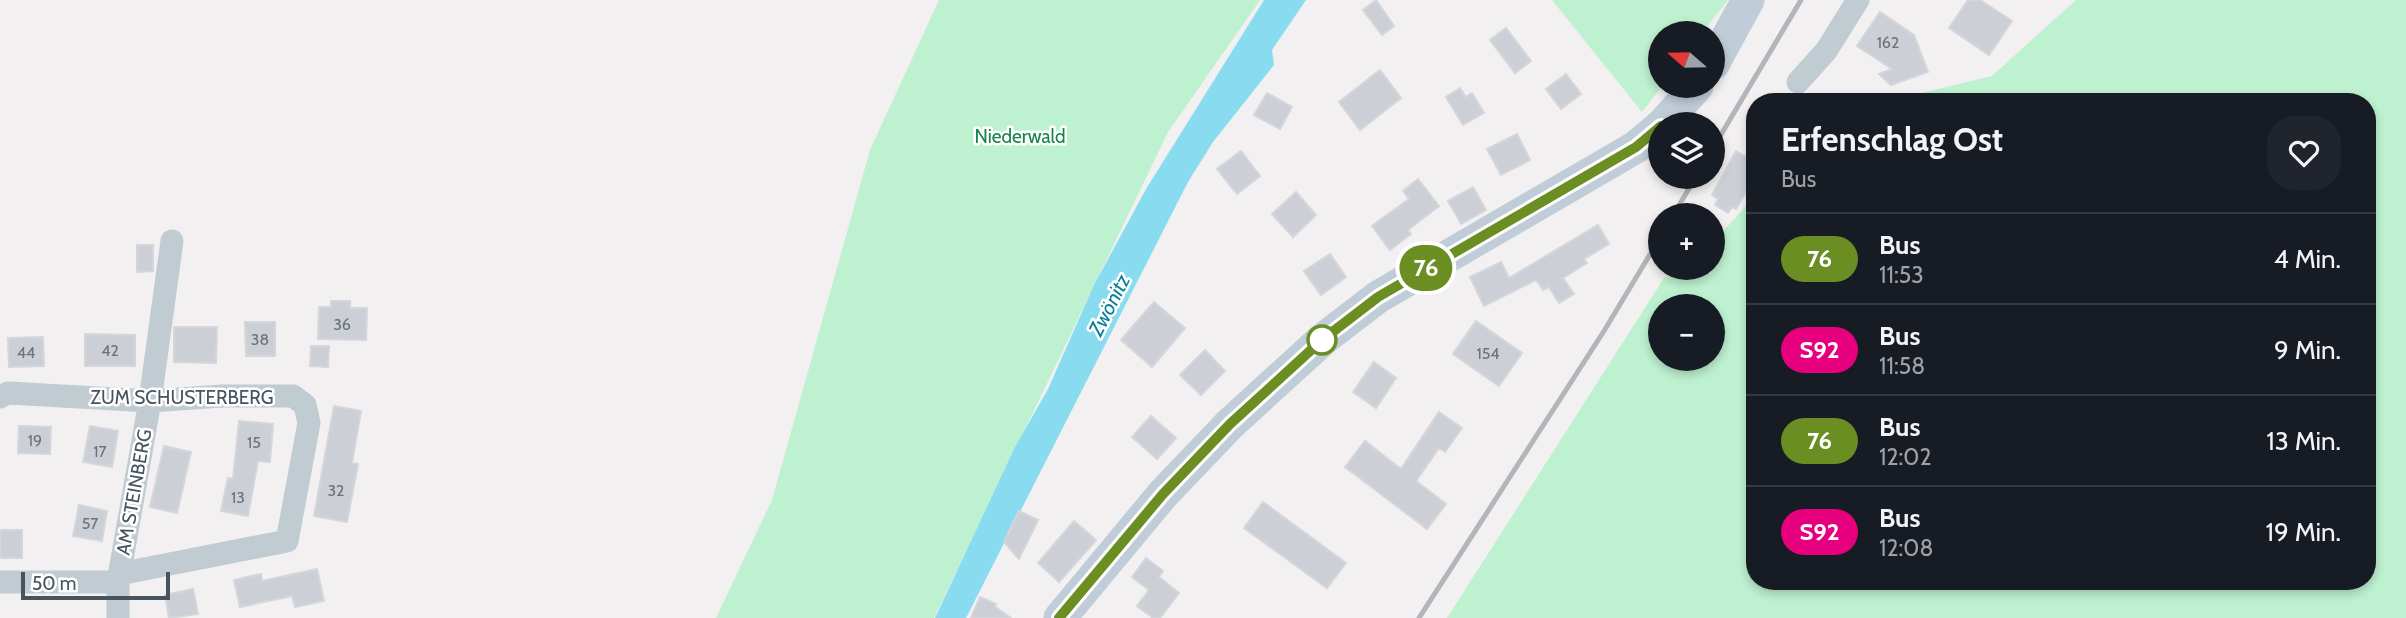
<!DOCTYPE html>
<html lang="de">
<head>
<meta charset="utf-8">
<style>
	body { margin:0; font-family:Cabin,sans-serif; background:#20242c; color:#f1f3f6; height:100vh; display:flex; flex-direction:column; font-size:26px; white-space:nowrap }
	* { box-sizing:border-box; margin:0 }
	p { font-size:23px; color:#9ea1a6 }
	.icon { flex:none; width:38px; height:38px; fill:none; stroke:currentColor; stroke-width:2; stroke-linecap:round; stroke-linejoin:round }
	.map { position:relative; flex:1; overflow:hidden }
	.sheet { position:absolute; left:1746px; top:93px; width:630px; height:497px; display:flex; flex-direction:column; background:#171b24; border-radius:28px; box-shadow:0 4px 10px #0003 }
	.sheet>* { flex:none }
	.badge { padding:0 14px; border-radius:23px; font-size:24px; line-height:46px }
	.needle { width:46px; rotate:290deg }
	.fabs { position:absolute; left:1648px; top:21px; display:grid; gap:14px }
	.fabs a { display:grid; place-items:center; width:77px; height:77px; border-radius:50%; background:#171b24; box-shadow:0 4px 10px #0003; font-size:35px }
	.scale { position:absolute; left:21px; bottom:18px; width:149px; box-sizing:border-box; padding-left:7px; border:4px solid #47545e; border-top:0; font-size:19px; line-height:24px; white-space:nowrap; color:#47545e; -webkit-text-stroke:5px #fff; paint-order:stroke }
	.map>.badge { position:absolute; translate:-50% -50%; box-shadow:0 0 0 4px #fff }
	.round { display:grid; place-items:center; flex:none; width:74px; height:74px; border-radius:28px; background:#20242c }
	.overview { display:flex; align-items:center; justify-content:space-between; height:119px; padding:0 35px }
	h1 { font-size:33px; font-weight:700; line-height:52px }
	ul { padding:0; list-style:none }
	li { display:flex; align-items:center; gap:21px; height:91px; padding:0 35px; border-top:2px solid #363941 }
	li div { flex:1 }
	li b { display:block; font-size:26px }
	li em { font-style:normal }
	li .badge { min-width:77px; font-weight:700; text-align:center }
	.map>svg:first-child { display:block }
</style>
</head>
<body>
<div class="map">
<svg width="2406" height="618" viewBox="0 0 2406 618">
	<rect width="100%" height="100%" fill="#f2f0f0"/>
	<path fill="#bdf1d0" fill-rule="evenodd" d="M939,0H1260L1168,132L934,618H716L772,500L870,150Z
		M1552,0H1728L1702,33H1661L1662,86L1642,112Z
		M2076,0H2406V618H1447L1664,278L1690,268H1713V242L1755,196V581H2368V102L1892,100L1992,76ZM1713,306V359H1661V306Z"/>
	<path fill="#89dcef" d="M1264,0H1306L1272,50L1274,65L1213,142L1188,182L966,618H935L1015,447L1048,389L1094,285L1146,189Z"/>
	<path fill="#cccfd5" stroke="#d4d6dc" stroke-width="2" d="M1376,0L1394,26L1382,35L1363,10Z
		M1968,0H1980L2012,21L1989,55L1949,28Z
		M1880,12L1914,35L1928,72L1891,85L1879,74L1892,69L1857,46Z
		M1506,28L1531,61L1515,73L1490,40Z
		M1380,70L1401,98L1360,130L1339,102Z
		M1566,74L1581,94L1561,109L1546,89Z
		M1460,88L1466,97L1472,93L1484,113L1463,125L1446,97Z
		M1267,93L1292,107L1280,129L1254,115Z
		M1517,134L1530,160L1501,175L1487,149Z
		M1241,151L1260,176L1237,194L1217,169Z
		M1736,151L1755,162V176L1736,209L1732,207L1728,213L1715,205L1718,199L1712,195Z
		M1418,179L1439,206L1408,230L1411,234L1390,250L1372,226L1409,199L1403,191Z
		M1473,187L1486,210L1461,224L1448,201Z
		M1296,192L1316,215L1293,237L1272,214Z
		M1598,225L1609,244L1584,259L1587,263L1563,278L1574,294L1559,303L1549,287L1543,290L1536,280L1484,306L1470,277L1501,262L1509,278Z
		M137,245H153V271L137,272Z
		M1330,254L1346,277L1321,295L1304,271Z
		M331,301H350V308H367L366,340L318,339L319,307H331Z
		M1154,302L1185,328L1152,367L1121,340Z
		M1476,321L1522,353L1499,386L1453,354Z
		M245,322H275V356H246Z
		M174,327H217L216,363L174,362Z
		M85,334L135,335V366H85Z
		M43,337L44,366L9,367L8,338Z
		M311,346H329L328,367L310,366Z
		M1205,350L1225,371L1201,395L1180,375Z
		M1374,362L1396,378L1376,408L1353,392Z
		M334,406L361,411L352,463L358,464L347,522L314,516Z
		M1439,412L1462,428L1445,452L1439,448L1416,481L1446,504L1427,529L1345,467L1365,441L1401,469Z
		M1151,416L1176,438L1157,459L1132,437Z
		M239,421L273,424L270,462L258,461L248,516L221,511L228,478L233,479Z
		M19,426L51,427L50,454L18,453Z
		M90,426L118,431L112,467L83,462Z
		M164,446L191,452L177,513L150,507Z
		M1263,502L1346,563L1327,588L1244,528Z
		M79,505L107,511L102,541L73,536Z
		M1019,511L1038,520L1019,559L1004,542Z
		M1074,521L1096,540L1059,582L1038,563Z
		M0,530H22V558H0Z
		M1146,558L1163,571L1159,577L1179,593L1160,618H1153L1137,606L1149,590L1132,577Z
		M317,569L324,601L295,607L292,596L240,607L234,580L261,574L262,581Z
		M193,589L198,614L169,618L165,595Z
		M980,597L996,604L995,607L1011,618H971Z"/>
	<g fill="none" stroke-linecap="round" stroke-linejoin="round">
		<path stroke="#c0cbd2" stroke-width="23" d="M1798,82L1826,51L1858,0
			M0,397L8,393L150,401L222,396H293L305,405L309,423L287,541L119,574
			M0,582H118
			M118,618V582L150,401L172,241"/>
		<path stroke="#c0ccd7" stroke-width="33" d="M1713,64L1748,0
			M1663,124L1697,86
			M1060,618L1163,494L1230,424L1322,340L1378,297L1636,147L1661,126"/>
		<path stroke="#b2b5ba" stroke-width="5" d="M1713,148L1801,0
			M1673,215L1696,177
			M1419,618L1604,331L1661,236"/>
	</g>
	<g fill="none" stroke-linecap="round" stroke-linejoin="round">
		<g stroke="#fff" stroke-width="16">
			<path id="line" d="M1059,618L1163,494L1230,424L1322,340L1378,297L1636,147L1661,126"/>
		</g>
		<use href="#line" stroke="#6b8e23" stroke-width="10"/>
	</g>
	<circle fill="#fff" stroke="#6b8e23" stroke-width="3.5" cx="1322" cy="340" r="14"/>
	<g text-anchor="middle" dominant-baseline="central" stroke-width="5" stroke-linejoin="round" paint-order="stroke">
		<g font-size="16" fill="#68737c">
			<text x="1888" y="42">162</text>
			<text x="342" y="324">36</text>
			<text x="260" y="339">38</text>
			<text x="110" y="350">42</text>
			<text x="26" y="352">44</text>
			<text x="1488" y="353">154</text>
			<text x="35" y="440">19</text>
			<text x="254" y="442">15</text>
			<text x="100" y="451">17</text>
			<text x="336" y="490">32</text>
			<text x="238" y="497">13</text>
			<text x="90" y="523">57</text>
		</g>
		<g font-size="19" fill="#14844a" stroke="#fff">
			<text x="1020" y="136">Niederwald</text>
		</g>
		<g font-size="19" fill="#47545e" stroke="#fff">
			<text x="182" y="397">ZUM SCHUSTERBERG</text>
			<text transform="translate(134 492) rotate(-80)">AM STEINBERG</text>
		</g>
		<g font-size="21" font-style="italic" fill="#087e99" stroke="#fff">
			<text transform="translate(1109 305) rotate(-63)">Zwönitz</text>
		</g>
	</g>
</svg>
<div class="fabs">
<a><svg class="needle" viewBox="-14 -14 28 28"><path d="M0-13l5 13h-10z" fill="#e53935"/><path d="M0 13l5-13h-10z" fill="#9ea1a6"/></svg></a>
<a><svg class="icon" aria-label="layers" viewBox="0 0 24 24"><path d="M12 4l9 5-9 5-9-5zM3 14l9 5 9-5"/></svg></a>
<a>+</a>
<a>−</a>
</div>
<div class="scale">50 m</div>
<b class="badge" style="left:1426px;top:268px;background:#6b8e23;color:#fff">76</b>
<section class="sheet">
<div class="overview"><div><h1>Erfenschlag Ost</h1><p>Bus</p></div><a class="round"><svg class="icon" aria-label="heart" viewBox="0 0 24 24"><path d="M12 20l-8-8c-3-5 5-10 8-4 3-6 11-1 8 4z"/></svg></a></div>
<ul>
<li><span class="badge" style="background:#6b8e23;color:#fff">76</span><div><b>Bus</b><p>11:53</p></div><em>4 Min.</em></li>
<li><span class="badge" style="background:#e6007e;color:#fff">S92</span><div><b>Bus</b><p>11:58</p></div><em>9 Min.</em></li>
<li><span class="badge" style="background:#6b8e23;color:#fff">76</span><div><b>Bus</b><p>12:02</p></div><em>13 Min.</em></li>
<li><span class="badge" style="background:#e6007e;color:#fff">S92</span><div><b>Bus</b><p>12:08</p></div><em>19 Min.</em></li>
</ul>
</section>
</div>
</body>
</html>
